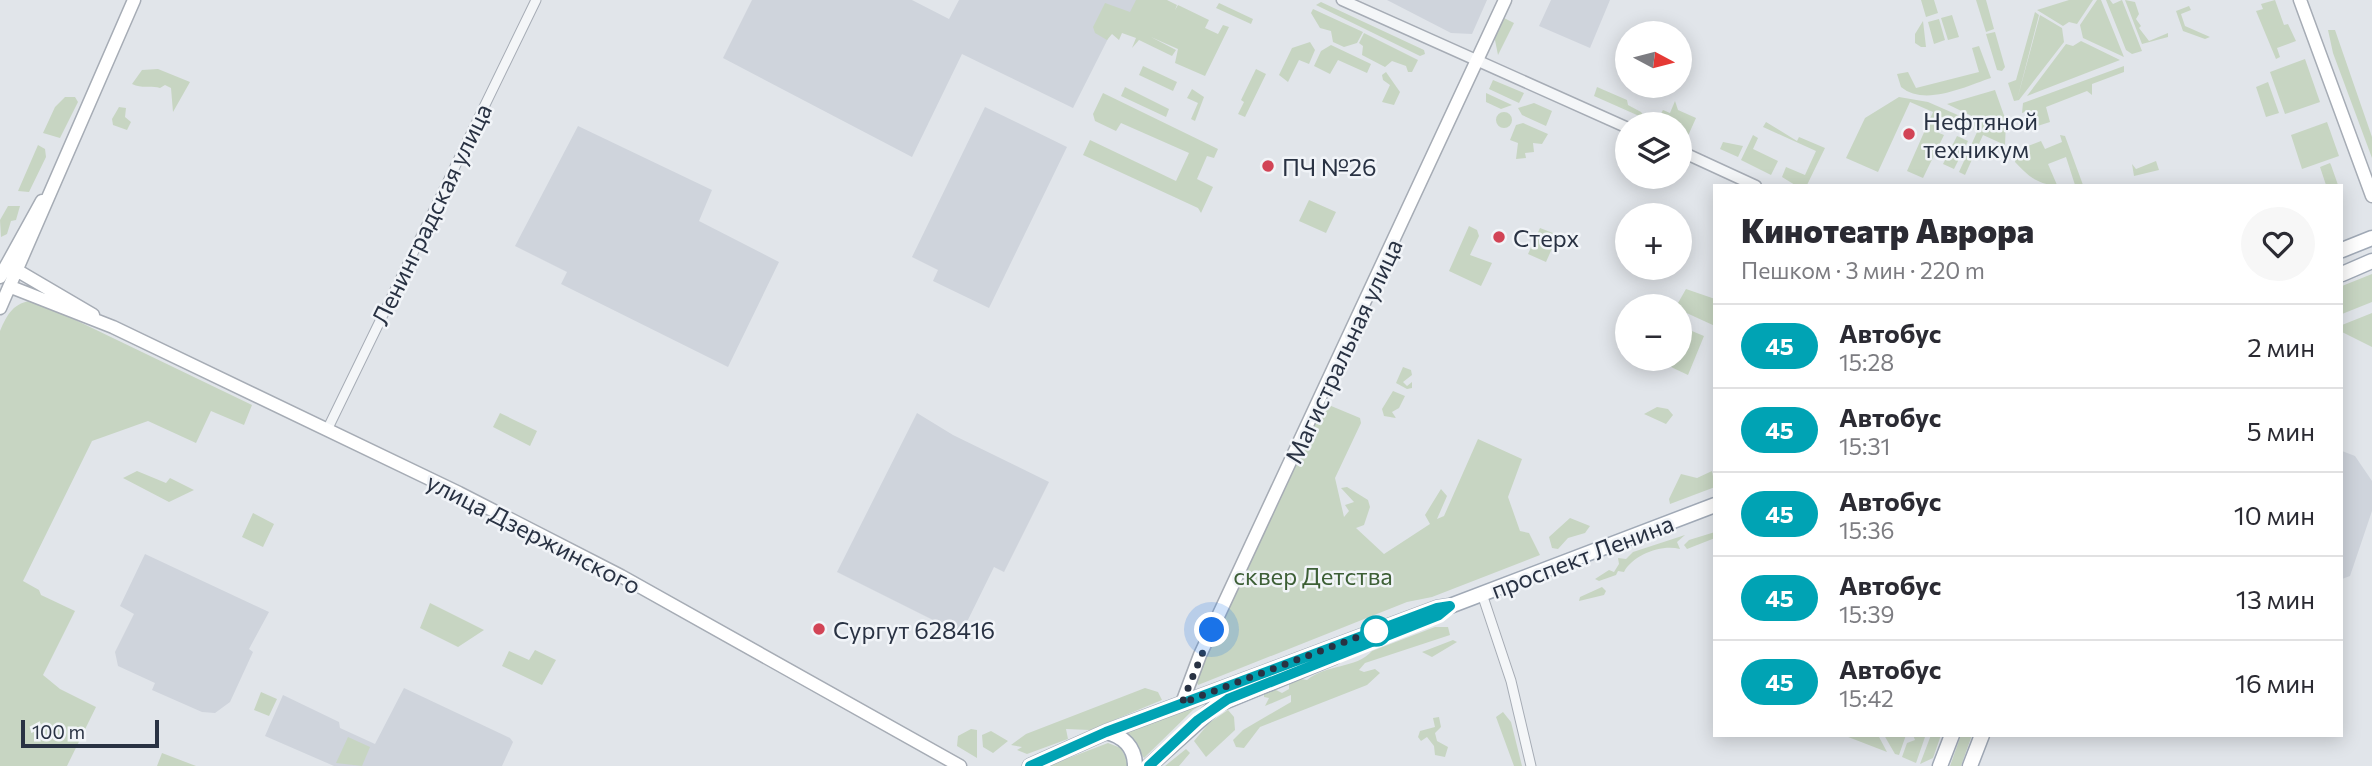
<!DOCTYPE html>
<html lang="ru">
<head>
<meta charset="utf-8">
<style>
	body { margin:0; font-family:Commissioner,sans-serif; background:#f7f7f7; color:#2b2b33; height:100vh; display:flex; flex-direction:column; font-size:26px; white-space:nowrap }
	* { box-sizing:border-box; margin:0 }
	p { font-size:23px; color:#7c7c81 }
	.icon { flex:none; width:38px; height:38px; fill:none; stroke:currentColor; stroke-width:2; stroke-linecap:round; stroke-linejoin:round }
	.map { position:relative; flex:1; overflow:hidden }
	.drawer { position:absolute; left:1713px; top:184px; width:630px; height:553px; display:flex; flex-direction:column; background:#fff; border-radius:0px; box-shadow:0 4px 18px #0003 }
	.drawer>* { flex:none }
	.badge { padding:0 14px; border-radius:23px; font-size:24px; line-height:46px }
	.needle { width:46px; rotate:97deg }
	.tools { position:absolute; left:1615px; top:21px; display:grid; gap:14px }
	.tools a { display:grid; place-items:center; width:77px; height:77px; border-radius:50%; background:#fff; box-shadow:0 4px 18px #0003; font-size:35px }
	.scale { position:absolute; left:21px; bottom:18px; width:138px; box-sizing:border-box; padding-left:7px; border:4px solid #293243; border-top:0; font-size:19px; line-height:24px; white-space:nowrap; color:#293243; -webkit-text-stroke:5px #f1f4f8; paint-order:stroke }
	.you { position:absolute; width:35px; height:35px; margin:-18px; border:5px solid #fff; border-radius:50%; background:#1a73e8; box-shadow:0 0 0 10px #1a73e833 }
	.map>.badge { position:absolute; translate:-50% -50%; box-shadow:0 0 0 4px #fff }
	.round { display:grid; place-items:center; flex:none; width:74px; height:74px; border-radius:37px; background:#f7f7f7 }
	.overview { display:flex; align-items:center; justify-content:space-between; height:119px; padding:0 28px }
	h1 { font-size:33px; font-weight:800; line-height:52px }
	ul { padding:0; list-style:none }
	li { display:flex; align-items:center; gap:21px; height:84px; padding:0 28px; border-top:2px solid #e1e1e2 }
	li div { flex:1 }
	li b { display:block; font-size:26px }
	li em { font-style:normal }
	li .badge { min-width:77px; font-weight:700; text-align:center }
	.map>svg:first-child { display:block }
</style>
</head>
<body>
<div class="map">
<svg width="2372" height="766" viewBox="0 0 2372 766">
	<rect width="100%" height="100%" fill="#e1e5ea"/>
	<path fill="#cfd4dc" d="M752,0H912L949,19L959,0H1138L1130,17L1121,13L1073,108L962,54L912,157L723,58Z
		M1387,0H1487L1472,34L1451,33Z
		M1551,0H1610L1590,48L1539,26Z
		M985,107L1067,147L989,308L933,281L938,270L912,257Z
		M578,126L712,190L699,221L779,262L728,367L561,284L567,272L515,246Z
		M917,413L953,435L1049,482L1004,572L994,567L961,634L837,572Z
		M2342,451L2355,456L2372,481V511L2350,576L2342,579Z
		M145,554L269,612L249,649L253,652L230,702L215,713L202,712L152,690L155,683L118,666L115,652L134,614L120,606Z
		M404,688L510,738L513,742L502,766H334L265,736L283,695L339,722L340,728L375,744Z"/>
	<path fill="#c7d5c2" d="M1136,0H1167L1177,5L1175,10L1178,5L1209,20L1205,28L1218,34L1223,25L1229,27L1205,76L1175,63L1178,49L1151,37L1176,50L1172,56L1139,40L1132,48L1136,38L1122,33L1119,40L1112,34L1107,40L1095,33L1093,27L1105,3L1130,12Z
		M1921,0H1934L1938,13L1926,17Z
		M1976,0H1986L1994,29L1986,32Z
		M2069,0H2093L2077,24L2069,22L2063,26L2037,10Z
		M2097,0H2101L2124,57L2083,38L2080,25Z
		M2106,0H2110L2113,4L2122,0L2142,51L2132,54L2126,50Z
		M2125,0L2135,2L2139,14L2136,19L2141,26L2139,28L2149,41L2168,33V37L2142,44Z
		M2275,0L2284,25L2288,24L2296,41L2277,48L2280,57L2276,59L2256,11L2263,9L2261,4Z
		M1321,2L1424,50L1425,54L1420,56L1316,5Z
		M1219,3L1253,19L1251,24L1216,8Z
		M2189,6L2191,10L2181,14L2185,26L2210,37L2205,39L2183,31L2176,11Z
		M1313,9L1363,32L1357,43L1344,47L1333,42L1331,31L1320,28L1311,13Z
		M2035,12L2039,15L2017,100L2040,15L2062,28L2064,42L2019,100L2014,101L2008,83L2016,80Z
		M1952,15L1959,37L1948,40L1941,18Z
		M1502,17L1514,23L1498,55L1494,35Z
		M1939,19L1945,40L1934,44L1928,22Z
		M1923,21L1926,47H1921L1915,43V34Z
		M2328,30H2335L2372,137V158L2333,53Z
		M1995,32L2005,67L2002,71L1997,70L1986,34Z
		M1364,33L1418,60L1412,72H1408L1406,66L1392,61L1385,67L1362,55L1363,46L1359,43Z
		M2081,41L2120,60L2027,96L2066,44L2073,46Z
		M1310,42L1315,50L1309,64L1299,60L1288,82L1279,75L1292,48Z
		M1331,45L1371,64L1367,73L1338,60L1330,74L1314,66L1321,51Z
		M1979,46L1991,78C1966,86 1925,107 1901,87L1897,74L1908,72L1916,88L1979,72L1972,48Z
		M2305,59L2320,102L2285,114L2270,72Z
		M1143,66L1177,82L1173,91L1139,75Z
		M2124,66V72L2092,84V95L2087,91L2046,107L2050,122L2028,129L2026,125L2034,122L2030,110L2022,113L2023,103Z
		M158,69L190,82L173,112L171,88L165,85L160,88C150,85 142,89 132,84L142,70Z
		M1256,69L1266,74L1245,117L1238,114L1244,102L1241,100Z
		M1386,72L1400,92L1394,105L1382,102L1390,85L1383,80L1382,75Z
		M1493,80L1524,93L1519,103L1489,89Z
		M2268,82L2279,113L2266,117L2256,87Z
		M1125,87L1169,109L1166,117L1121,96Z
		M1597,87L1627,100L1628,105L1641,112L1646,119L1594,96Z
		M1192,89L1204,97L1195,121L1191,119L1198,103L1187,98Z
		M1995,90L2006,121L2005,145L1983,135L1965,175L1959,172L1982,121L1947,104Z
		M1103,93L1218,149L1214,158L1207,156L1197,179L1213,187L1201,213L1198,208L1083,155L1090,140L1176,181L1189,153L1121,123L1116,131L1095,121L1093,114Z
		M1486,93L1512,105L1501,109L1486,102Z
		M65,97H75L78,102L60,138L43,133L55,107Z
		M1899,97L1928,102L1976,123L1973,130L1939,116L1936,124L1941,126L1939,133L1944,135L1923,178L1907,171L1933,112L1910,102L1878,172L1846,158L1865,118Z
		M1675,101L1678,110L1696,118L1687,138L1680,134V124L1656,123L1663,110L1670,113Z
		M1534,103L1552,111L1546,126L1522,115L1518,108Z
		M119,107L126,108L125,117L131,122L127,130L113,125L112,119Z
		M1496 120a8 8 0 1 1 16 0a8 8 0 1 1-16 0Z
		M1766,122L1797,141L1799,137L1825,148L1807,185H1795L1782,177L1786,167L1805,175L1816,151L1763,127Z
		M2327,122L2339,156L2302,169L2291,135Z
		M1523,123L1548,134L1542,144L1533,143L1534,152L1525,153L1526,158L1516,159L1518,143L1510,140L1516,125Z
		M1753,135L1758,138L1753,149L1778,161L1771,175L1741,160Z
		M2060,135L2065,136L2083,185H2075L2066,157L2048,164L2057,185C2039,186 2027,175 2015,162L2017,150L2041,141L2045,149L2062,142Z
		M1957,136L1968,141L1954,169L1943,164Z
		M1723,142L1743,146L1738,157L1720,149Z
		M38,145L45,149L46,157L29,192L18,191Z
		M2156,161L2159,170L2134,176L2132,164L2136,169Z
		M2330,163L2331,165L2338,185H2326L2320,167Z
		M1309,200L1336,212L1326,233L1299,221Z
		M8,206H20L16,220L11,221L7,234L1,237L0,220Z
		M1469,226L1477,230L1479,236L1470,255L1492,263L1481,286L1449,271Z
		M1540,228L1558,235L1546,262L1528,254Z
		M2372,274V302L2342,314V286Z
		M1686,289L1715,299V326L1680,310L1678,303Z
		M34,300L252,405L244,425L211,411L196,443L148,421L92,441L23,581L39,590L41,595L75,611L43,675L60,689L96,707L67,766H0V331C8,313 13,303 34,300Z
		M2372,313V347L2342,332V325Z
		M1687,329L1704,336L1688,375L1671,367L1674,359H1680V345Z
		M1403,367L1411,370L1412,375L1403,382L1407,386L1412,382V388L1407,389L1396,383Z
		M1393,391L1405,396L1399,408L1392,412L1396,418L1384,416L1382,409Z
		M1324,403L1360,418L1361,423L1335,478L1344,517L1349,511L1345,505L1354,502L1341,488L1347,487L1368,500L1370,507L1364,525L1356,528L1384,554L1430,524L1425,515L1441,489L1447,496L1437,519L1444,516L1478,439L1522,459L1508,497L1520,531L1529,533L1540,555L1432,597L1407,602L1198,685L1195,678Z
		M1657,407L1668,409L1673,415L1666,424L1644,414Z
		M500,413L537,431L530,446L493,427Z
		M137,471L166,483L170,478L194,490L169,502L123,478Z
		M1712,471L1715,487L1670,504L1669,499L1681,474L1697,478Z
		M253,513L274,524L263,547L242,537Z
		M1570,518L1590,526L1585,533L1568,538L1558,549L1552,548L1549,537Z
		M1715,532V538L1687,549L1684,545L1689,540Z
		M1685,535L1677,542L1680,549C1661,544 1633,555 1624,572L1618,571L1616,575L1599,581L1595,579L1609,570L1614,572L1619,564L1618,558L1626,559L1633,552Z
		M1602,587L1606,591L1604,595L1579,601L1580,597Z
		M430,603L484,630L458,647L420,628Z
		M1435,627H1448L1450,635L1365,663L1359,670L1364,672L1375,669L1380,673L1367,685L1260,727L1244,748L1236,747L1233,740L1243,730L1291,702V695L1265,706L1269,698L1264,697V693L1274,689L1282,693L1289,689V683L1301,679L1307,680C1326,664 1356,669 1372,651Z
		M1453,640L1457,642L1432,657L1422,652Z
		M535,650L556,660L542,685L502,666L509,651L529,660Z
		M1145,688L1158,692L1162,700L1090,730L1066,729L1068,739L1027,754L1017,750L1022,747L1011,745L1026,734Z
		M261,692L277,699L269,716L254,710Z
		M1218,696L1193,710L1144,758L1128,736L1129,731Z
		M1228,710L1234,717L1235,730L1206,757L1194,741L1209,723Z
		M1503,712L1511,722L1522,766H1514L1496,717Z
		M1439,717L1441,727L1435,733L1437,741L1448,747L1445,757L1435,755L1434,746L1427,737L1421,741L1418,737L1420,731L1435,727L1433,718Z
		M971,729L977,730V758L957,746L958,736Z
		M991,731L1008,741L993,753L983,747L982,735Z
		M1843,735H1878L1887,752Z
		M1884,735H1906L1899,755L1895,754Z
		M1913,735L1925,737L1916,763L1902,757L1907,743L1915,740Z
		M1931,735H1941L1933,758L1920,764Z
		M1961,735H1972L1961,766H1950Z
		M348,737L370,747L362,766L336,763Z
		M1108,743L1121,748L1130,766H1048Z
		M1186,749L1190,753L1179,766H1165Z
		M162,753L196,766H157Z"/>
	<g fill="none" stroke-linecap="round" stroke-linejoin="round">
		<g stroke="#a6acb5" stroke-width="11">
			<path id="minor" d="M328,428L536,0
				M1482,594L1511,681L1531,766"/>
		</g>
		<g stroke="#a6acb5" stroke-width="13">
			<path id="tertiary" d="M1342,0L1628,128
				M1680,151L1756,186"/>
		</g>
		<g stroke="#a6acb5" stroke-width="15">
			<path id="secondary" d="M2300,0L2372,196
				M18,271L93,315
				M0,277L42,201
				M11,287L113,327L459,493L621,576L960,766
				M0,308L134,0
				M1182,703L1200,655L1505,0"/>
		</g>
		<g stroke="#a0a9b6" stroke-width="17">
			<path id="primary" d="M2342,250L2372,238
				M2342,274L2372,261
				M1106,732C1123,736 1135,747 1135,766
				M1030,766L1106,732L1437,608L1450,606L1715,505
				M1149,766L1217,705L1334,657
				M1940,766L1952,735
				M1970,766L1982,735"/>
		</g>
		<use href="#minor" stroke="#f4f6f8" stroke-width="9"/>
		<use href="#tertiary" stroke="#f4f6f8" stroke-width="10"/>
		<use href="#secondary" stroke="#fff" stroke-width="12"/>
		<use href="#primary" stroke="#fff" stroke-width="14"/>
	</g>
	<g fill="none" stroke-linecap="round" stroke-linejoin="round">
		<g stroke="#fff" stroke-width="16">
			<path id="line" d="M1030,766L1106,732L1437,608L1450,606L1439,615L1228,699L1198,720L1149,766"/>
		</g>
		<use href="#line" stroke="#00a3b4" stroke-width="10"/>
		<path stroke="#293243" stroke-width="7" stroke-dasharray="0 12.6" d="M1212,630L1182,703L1387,626L1376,631"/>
	</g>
	<g fill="#d24456" stroke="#f1f4f8" stroke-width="2.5">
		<circle cx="1909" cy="134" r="7"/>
		<circle cx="1268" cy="166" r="7"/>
		<circle cx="1499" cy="237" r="7"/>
		<circle cx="819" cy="629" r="7"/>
	</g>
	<circle fill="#fff" stroke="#00a3b4" stroke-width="3.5" cx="1376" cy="631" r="14"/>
	<g text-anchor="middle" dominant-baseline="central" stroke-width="5" stroke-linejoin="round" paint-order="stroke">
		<g font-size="24" fill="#293243" stroke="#f1f4f8" text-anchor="start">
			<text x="1923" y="120">Нефтяной<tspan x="1923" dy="28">техникум</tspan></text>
			<text x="1282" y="166">ПЧ №26</text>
			<text x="1513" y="237">Стерх</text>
			<text x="833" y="629">Сургут 628416</text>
		</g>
		<g font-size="24" fill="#293243" stroke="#f1f4f8">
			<text transform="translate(431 214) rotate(-64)">Ленинградская улица</text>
			<text transform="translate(1343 351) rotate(-65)">Магистральная улица</text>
			<text transform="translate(534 533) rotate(27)">улица Дзержинского</text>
			<text transform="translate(1582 556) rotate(-21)">проспект Ленина</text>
		</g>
		<g font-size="24" fill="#3d5f36" stroke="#f1f4f8">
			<text x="1313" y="575">сквер Детства</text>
		</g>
	</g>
</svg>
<div class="tools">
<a><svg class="needle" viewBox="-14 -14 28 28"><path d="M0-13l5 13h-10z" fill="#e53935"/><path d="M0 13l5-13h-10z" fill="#7c7c81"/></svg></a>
<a><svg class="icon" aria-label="layers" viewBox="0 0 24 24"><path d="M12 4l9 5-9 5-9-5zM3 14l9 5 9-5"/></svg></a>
<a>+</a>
<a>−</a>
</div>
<div class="scale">100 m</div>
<div class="you" style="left:1212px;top:630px"></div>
<section class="drawer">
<div class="overview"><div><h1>Кинотеатр Аврора</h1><p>Пешком · 3 мин · 220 m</p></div><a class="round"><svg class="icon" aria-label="heart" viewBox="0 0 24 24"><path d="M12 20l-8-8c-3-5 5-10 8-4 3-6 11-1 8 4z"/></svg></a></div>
<ul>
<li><span class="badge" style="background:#00a3b4;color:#fff">45</span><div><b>Автобус</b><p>15:28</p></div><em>2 мин</em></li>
<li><span class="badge" style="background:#00a3b4;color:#fff">45</span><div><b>Автобус</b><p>15:31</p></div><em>5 мин</em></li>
<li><span class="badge" style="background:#00a3b4;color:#fff">45</span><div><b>Автобус</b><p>15:36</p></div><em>10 мин</em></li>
<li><span class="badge" style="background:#00a3b4;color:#fff">45</span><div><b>Автобус</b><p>15:39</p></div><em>13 мин</em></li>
<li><span class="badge" style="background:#00a3b4;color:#fff">45</span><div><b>Автобус</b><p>15:42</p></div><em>16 мин</em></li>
</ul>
</section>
</div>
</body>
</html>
